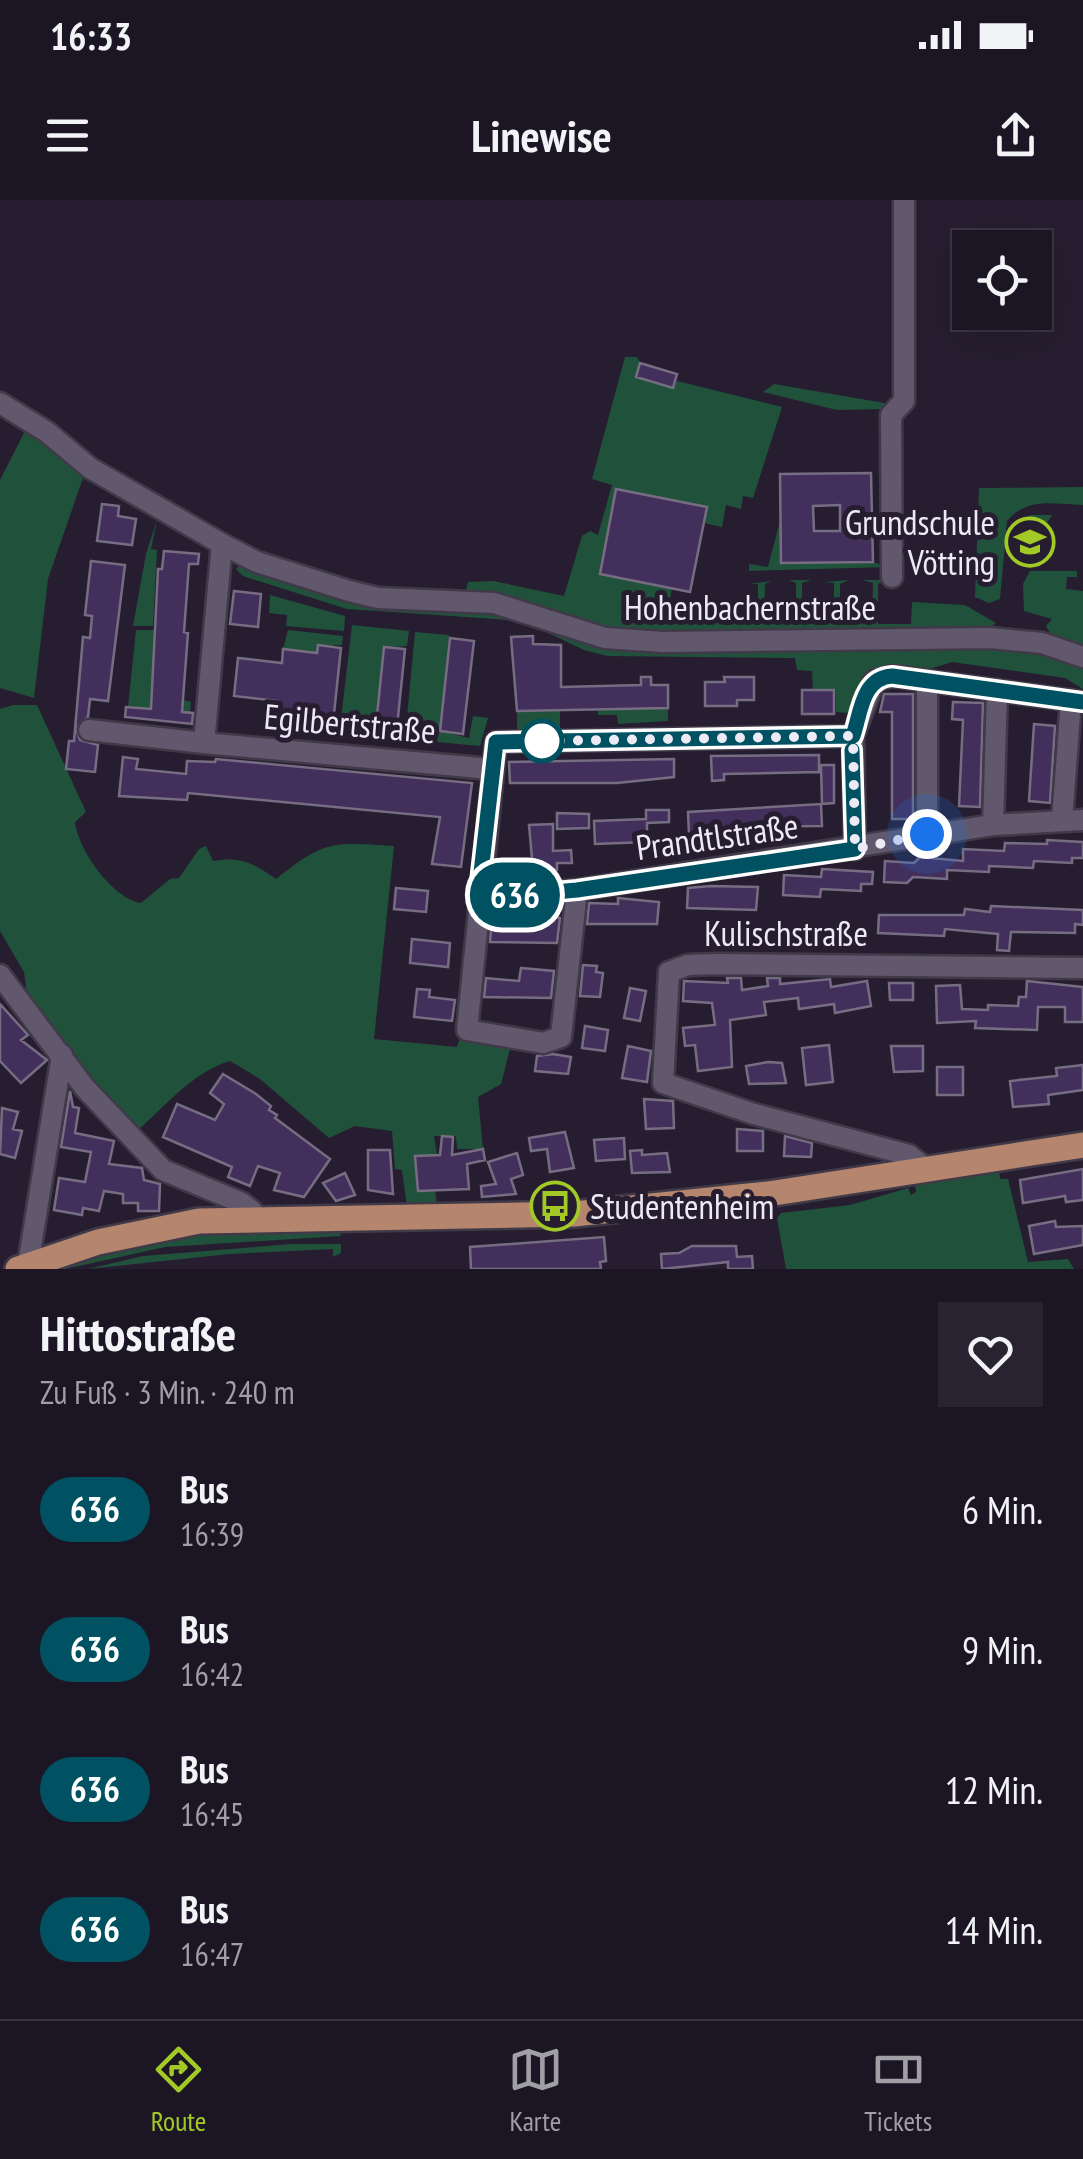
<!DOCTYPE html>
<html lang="de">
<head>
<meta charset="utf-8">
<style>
	body { margin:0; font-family:"PT Sans Narrow",sans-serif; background:#292331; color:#f1f3f6; height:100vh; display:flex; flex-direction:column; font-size:38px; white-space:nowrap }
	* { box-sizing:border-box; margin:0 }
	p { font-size:32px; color:#a09fa6 }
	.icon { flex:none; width:55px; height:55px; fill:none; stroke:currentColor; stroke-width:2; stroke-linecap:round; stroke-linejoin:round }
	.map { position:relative; height:1069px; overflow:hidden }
	.drawer { display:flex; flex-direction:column; background:#1c1624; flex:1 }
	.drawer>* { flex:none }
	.badge { padding:0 20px; border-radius:32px; font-size:35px; line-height:65px }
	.tools { position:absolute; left:952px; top:30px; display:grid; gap:20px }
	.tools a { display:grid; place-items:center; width:100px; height:100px; border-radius:0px; background:#1c1624; box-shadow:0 10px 40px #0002,0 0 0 2px #3a3541; font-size:50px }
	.you { position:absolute; width:50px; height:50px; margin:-25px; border:8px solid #fff; border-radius:50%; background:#1a73e8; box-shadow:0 0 0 15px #1a73e833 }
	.map>.badge { position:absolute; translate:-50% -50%; box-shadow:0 0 0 5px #fff }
	.round { display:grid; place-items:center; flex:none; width:105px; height:105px; border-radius:0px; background:#292331 }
	.headline { display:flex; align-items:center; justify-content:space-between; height:170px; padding:0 40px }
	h1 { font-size:48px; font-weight:700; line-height:75px }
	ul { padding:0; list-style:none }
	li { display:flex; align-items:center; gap:30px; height:140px; padding:0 40px }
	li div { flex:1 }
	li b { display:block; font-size:38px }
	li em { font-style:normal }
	li .badge { min-width:110px; font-weight:700; text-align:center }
	.status { display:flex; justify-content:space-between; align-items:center; height:70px; padding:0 50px; background:#1c1624; direction:ltr }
	.status svg { height:28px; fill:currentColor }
	header { display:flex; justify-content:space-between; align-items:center; height:130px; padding:0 40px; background:#1c1624; font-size:45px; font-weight:700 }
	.menu { display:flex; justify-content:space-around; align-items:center; height:140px; border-top:2px solid #3a3541; background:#1c1624; font-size:28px; color:#a09fa6 }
	.menu a { display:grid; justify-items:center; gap:5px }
	.menu .current { color:#a3c927 }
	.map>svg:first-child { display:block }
</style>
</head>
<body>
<div class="status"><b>16:33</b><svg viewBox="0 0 49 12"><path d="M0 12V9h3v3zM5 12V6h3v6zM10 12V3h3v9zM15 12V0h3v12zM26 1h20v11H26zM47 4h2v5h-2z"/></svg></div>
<header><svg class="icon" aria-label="menu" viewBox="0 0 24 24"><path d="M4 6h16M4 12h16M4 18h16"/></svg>Linewise<svg class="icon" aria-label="share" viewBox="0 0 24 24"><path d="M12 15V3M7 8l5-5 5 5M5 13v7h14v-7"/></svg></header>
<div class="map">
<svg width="1083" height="1069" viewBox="0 0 1083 1069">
	<rect width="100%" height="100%" fill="#261e30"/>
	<path fill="#20523b" d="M625,157H637L640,163L636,176L673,188L677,181L782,207L753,298L743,296L741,309L726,305L722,327L704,323L706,306L616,289L600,374L672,388L668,412L721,423H758V384H749L771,381L765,384L764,423H796V383L789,380H811L802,383V424L834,423V383L824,382L849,380L840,384V423L872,424L873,383L863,380H887L878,384V424H911L912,402L965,405L996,423L987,429L664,435L594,427L471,395L466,390L468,382L493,381L564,396L582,336L590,331L598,335L612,285L592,279Z
		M774,184L884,203L888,209L837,210L763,192Z
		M26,229L85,272L48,379L34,498L0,488V280Z
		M1083,287V305C1054,304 1027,297 1007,321L1000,399L989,403L975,397L979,288Z
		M1030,315H1052L1036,340L1017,344L1013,333Z
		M781,317L782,363L873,362L887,367L749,371V364L768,367Z
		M157,320L151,349L157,350L153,426H133L146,354Z
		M241,364L274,374L490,408L573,436L1027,446L1083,466V489L1065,478L952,462L927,470L886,466L871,470L862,479L850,513L836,512V490H813L812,471L797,470L795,458L607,456L584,450L523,421L347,409L243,376L236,369Z
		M1030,371H1077V377H1067L1066,389L1083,391V451L1053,439L1046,426L1052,419L1024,411L1023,384Z
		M270,395L345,416L344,431L286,426L287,415L269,413Z
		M352,425L409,431L407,446L384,448L375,532L340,528Z
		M136,430H157L183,500L191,502L190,513L128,507Z
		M288,430L343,436L342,445L318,446L309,531L292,530L301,452L283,449Z
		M415,432L449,435L440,531L469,538L473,516L488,518L480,546L405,539Z
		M13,505H37L86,612L75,622C78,650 113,699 141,703L170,679L179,678L199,649L206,646L213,661C240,656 254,663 276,679C325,640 332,642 394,646L374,839L457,847L460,838L511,845L501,884L478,897L483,949H457L456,936H434L438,961L415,957L418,991L435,990L437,1006L407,1007L402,970L395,969L392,931L355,926L329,938L260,879L230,861C194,871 163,908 136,932L109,908L28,802L24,772L0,731V509Z
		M668,508V521L618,524L617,515H598V509Z
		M560,510V530L517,531V511Z
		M999,970L1000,979H1008L1028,1062L1068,1059L1074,1069H786L777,1018L781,1013L850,1005L908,988L911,995L916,992L915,983Z
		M339,1030L341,1036L165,1047L65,1069H35L186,1033Z
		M293,1044H341V1053L333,1057V1049L229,1054L88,1069L143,1056Z"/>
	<path fill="#432f5b" stroke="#766d83" stroke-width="2.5" fill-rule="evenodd" d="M640,163L677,174L673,188L636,177Z
		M871,273L873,362L781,363L780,274ZM840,305V331H814L813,306Z
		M616,289L707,307L690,392L600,374Z
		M102,304L119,306L118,316L136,319L132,345L97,341Z
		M164,351L199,354L198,364H189L184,432L188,433L182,512L193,513L192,524L125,517L126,507L151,509L158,369H162Z
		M91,361L125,365L108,501L90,499L88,517L76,528L80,540L98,545L95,572L66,569L69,541H74L83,437L90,438L92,416L85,415Z
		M234,391L261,394L258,427L230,424Z
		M533,436V444L561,445V487L641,485V477H651V485H668V508L517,511L511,437Z
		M450,438L474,441L463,534L440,531Z
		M318,445L341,448L333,523L293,519L292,530L278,528V501L234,496L238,458L282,463L283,449L317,453Z
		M384,447L405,449L397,527L376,525Z
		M724,477H754V500H737V506H705V482H725Z
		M802,490H834V514H802Z
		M884,494H913V619H892V512H880Z
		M953,502L983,503L980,607L959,606L963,520L952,519Z
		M1034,524L1055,526L1050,603L1029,601Z
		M819,555V572L724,574V580L712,581L711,556Z
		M123,557L138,559L136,569L186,574L187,561L215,562L216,559L472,583L461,667L432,664L440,617L188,593L187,600L119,596Z
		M674,559V577L617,583H510L509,562Z
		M821,565H834V603L822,604Z
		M821,604L822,626L724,627V633L689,635L688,612Z
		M646,610H669V622L647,623V642L595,644L594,621L646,619Z
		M557,613L589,614V628L557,629Z
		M553,624V651L571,650L572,663H557V670H533L529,625Z
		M1047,640L1083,642V658H1072V663L1034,661L1033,668L989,666V672L947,670V679L913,677L907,683L884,682L885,661L914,663L920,657L963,661V649L1004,651L1005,643L1047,644Z
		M822,669L873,672L872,684H861V691L821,689L820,697L783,695L784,675L821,677Z
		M711,686L758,687L756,710L687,708L688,688Z
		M396,688L428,691L426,712L394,709Z
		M618,698L659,702L657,724H587L589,703L618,704Z
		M991,706L1083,710V725L1075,724V733L1011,732L1009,751L997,750L998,734L945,729L944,736L878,733L879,715H964L965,709L990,712Z
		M517,713L560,718L557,743L490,742L492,715L516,717Z
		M412,739L450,743L448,767L410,763Z
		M583,765L597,766L596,772L603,773L600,797L580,796Z
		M521,768L554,771L551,798L484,797L486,778L519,781Z
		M727,778H741L742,790L768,786L767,778H780V784L830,779L831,787L867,781L871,806L835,813L834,804L799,809L798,798L764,802L766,815L730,820L732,867L698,871L695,845L685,846L683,828L715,825L712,803L683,801L684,781L728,783Z
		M1027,781L1083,787V822H1065V807H1038L1037,830L975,828L976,821L937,823L936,786L960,785L962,809L988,810V805L1018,806L1019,797H1026Z
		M889,783H913V800H890Z
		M630,788L646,791L640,821L624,818Z
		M417,789L430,790L429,797L455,800L452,821L414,817Z
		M0,804L28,835L21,840L47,860L21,883L0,861Z
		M585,826L608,830L605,851L582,848Z
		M829,845L833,882L806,885L802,848Z
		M628,846L651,851L647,882L622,878Z
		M891,846H923V871L894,872Z
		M553,854L571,857L568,874L535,871L537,856Z
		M768,862L782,863L786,883L749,884L746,866Z
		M1083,865V890L1048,895L1049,904L1013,907L1010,881L1057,876L1056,868Z
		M937,867H963V895H937Z
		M223,874L256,894L271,906L269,910L277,915L275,918L330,959L304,997L274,990L280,973L258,966L250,986L228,977L232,967L163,937L177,904L215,920L224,904L210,893Z
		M70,891L73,907L79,908L75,933L114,941L109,964L142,968L144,980L160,984L159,1011H138V1003H123V994L104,991L99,1011L83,1008L82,1015L54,1010L59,978L85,982L91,952L61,947Z
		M644,899L673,901L674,928L646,929Z
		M2,908L18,912L13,929L22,931L15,958L0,954Z
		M737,929L763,931V951H737Z
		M565,932L574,968L550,972L547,949L531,951L529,938Z
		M442,936L453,937L452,955L483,949L485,960L467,964L469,989L418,991L415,956L440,955Z
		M785,936L812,943L811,957L784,956Z
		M624,938L625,959L596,961L594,940Z
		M368,950H390L393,994L368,990Z
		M642,950V955L667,953L670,972L632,973L630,951Z
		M517,953L523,975L511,979L516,994L482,997L481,986L496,984L488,962Z
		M1083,969V1000L1066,1002L1065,996L1023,1003L1020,980Z
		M345,973L355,995L336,1001L323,983Z
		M1055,1021L1056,1027L1083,1026V1045L1034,1054L1029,1026Z
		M604,1037L606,1061L600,1062L601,1069H471L470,1047Z
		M692,1046H736L737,1057L752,1056L753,1069H728V1062L662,1069L661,1054L679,1053Z"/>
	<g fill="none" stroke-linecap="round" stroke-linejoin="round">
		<g stroke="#403a48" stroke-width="25">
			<path id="minor" d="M0,203L47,232L90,268L222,344L257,362L349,391L378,398L494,403L605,438L663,442L990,438L1042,443L1083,457
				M222,344L204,543L491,569
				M892,377L891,215L904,201V0
				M927,481V634
				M89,530L204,543
				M1062,620L1071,500
				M993,625L997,490
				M855,649L853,536L874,481L892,476L1083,502
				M577,690L561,837L543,843L467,830L496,542L853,536
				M479,699L577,690L993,625L1083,620
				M0,775L85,888L163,970L242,1003L252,1011V1020
				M928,970L909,955L754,914L663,883L669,772L688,765L717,764L1083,768
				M28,1065L62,855"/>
		</g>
		<g stroke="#403a48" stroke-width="30">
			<path id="major" d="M18,1069L98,1042L199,1021L574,1014L768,994L1083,945"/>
		</g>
		<use href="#minor" stroke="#61586d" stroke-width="20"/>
		<use href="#major" stroke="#b6856e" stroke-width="25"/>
	</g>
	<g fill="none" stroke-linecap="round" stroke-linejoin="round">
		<g stroke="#fff" stroke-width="22">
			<path id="line" d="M852,550L855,649L577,690L478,699L496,542L853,536C861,512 862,478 892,476L1083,502"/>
		</g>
		<use href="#line" stroke="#005262" stroke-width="15"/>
		<path stroke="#ede9f5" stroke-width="10" stroke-dasharray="0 18" d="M542,541L853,536L855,649L927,634"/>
	</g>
	<defs>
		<g id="school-ring" transform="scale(2.5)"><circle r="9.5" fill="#261e30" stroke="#a3c927" stroke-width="1.5"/><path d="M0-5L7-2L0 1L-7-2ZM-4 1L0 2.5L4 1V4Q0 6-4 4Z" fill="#a3c927"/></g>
		<g id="bus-ring" transform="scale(2.5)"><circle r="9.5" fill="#261e30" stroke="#a3c927" stroke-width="1.5"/><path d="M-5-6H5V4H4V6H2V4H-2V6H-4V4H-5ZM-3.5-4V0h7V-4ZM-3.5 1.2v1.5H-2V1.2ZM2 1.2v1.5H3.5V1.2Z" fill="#a3c927"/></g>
	</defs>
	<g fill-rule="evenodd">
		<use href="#school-ring" x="1030" y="342"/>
		<use href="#bus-ring" x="555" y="1006"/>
	</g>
	<circle fill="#fff" stroke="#005262" stroke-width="5" cx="542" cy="541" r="20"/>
	<g text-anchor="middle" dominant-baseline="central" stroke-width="10" stroke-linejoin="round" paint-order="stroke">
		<g font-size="35" fill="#ede9f5" stroke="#261e30" text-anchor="end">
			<text x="995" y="322">Grundschule<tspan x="995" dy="40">Vötting</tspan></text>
			<text x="590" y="1006" text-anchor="start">Studentenheim</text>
		</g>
		<g font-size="35" fill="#ede9f5" stroke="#261e30">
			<text x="750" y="407">Hohenbachernstraße</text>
			<text transform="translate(350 523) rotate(5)">Egilbertstraße</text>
			<text transform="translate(717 636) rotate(-8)">Prandtlstraße</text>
			<text x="786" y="733">Kulischstraße</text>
		</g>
	</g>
</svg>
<div class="tools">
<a><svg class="icon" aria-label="locate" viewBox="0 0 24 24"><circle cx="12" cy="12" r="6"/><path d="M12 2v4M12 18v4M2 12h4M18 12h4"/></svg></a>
</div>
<div class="you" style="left:927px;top:634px"></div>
<b class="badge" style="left:515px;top:695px;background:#005262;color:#fff">636</b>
</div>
<section class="drawer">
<div class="headline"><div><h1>Hittostraße</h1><p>Zu Fuß · 3 Min. · 240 m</p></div><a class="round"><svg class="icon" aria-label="heart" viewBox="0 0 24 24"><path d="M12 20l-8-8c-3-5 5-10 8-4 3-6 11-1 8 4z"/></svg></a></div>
<ul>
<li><span class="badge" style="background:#005262;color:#fff">636</span><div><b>Bus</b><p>16:39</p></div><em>6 Min.</em></li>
<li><span class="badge" style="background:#005262;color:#fff">636</span><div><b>Bus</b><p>16:42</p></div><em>9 Min.</em></li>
<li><span class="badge" style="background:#005262;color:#fff">636</span><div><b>Bus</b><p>16:45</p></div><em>12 Min.</em></li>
<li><span class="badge" style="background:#005262;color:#fff">636</span><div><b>Bus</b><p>16:47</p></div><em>14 Min.</em></li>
</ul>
</section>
<nav class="menu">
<a class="current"><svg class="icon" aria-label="directions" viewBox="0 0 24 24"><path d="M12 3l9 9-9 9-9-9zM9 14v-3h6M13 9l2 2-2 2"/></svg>Route</a>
<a><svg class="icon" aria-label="map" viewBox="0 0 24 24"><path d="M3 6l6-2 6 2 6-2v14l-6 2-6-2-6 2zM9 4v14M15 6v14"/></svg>Karte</a>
<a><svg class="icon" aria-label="tickets" viewBox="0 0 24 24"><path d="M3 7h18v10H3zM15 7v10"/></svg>Tickets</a>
</nav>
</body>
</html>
